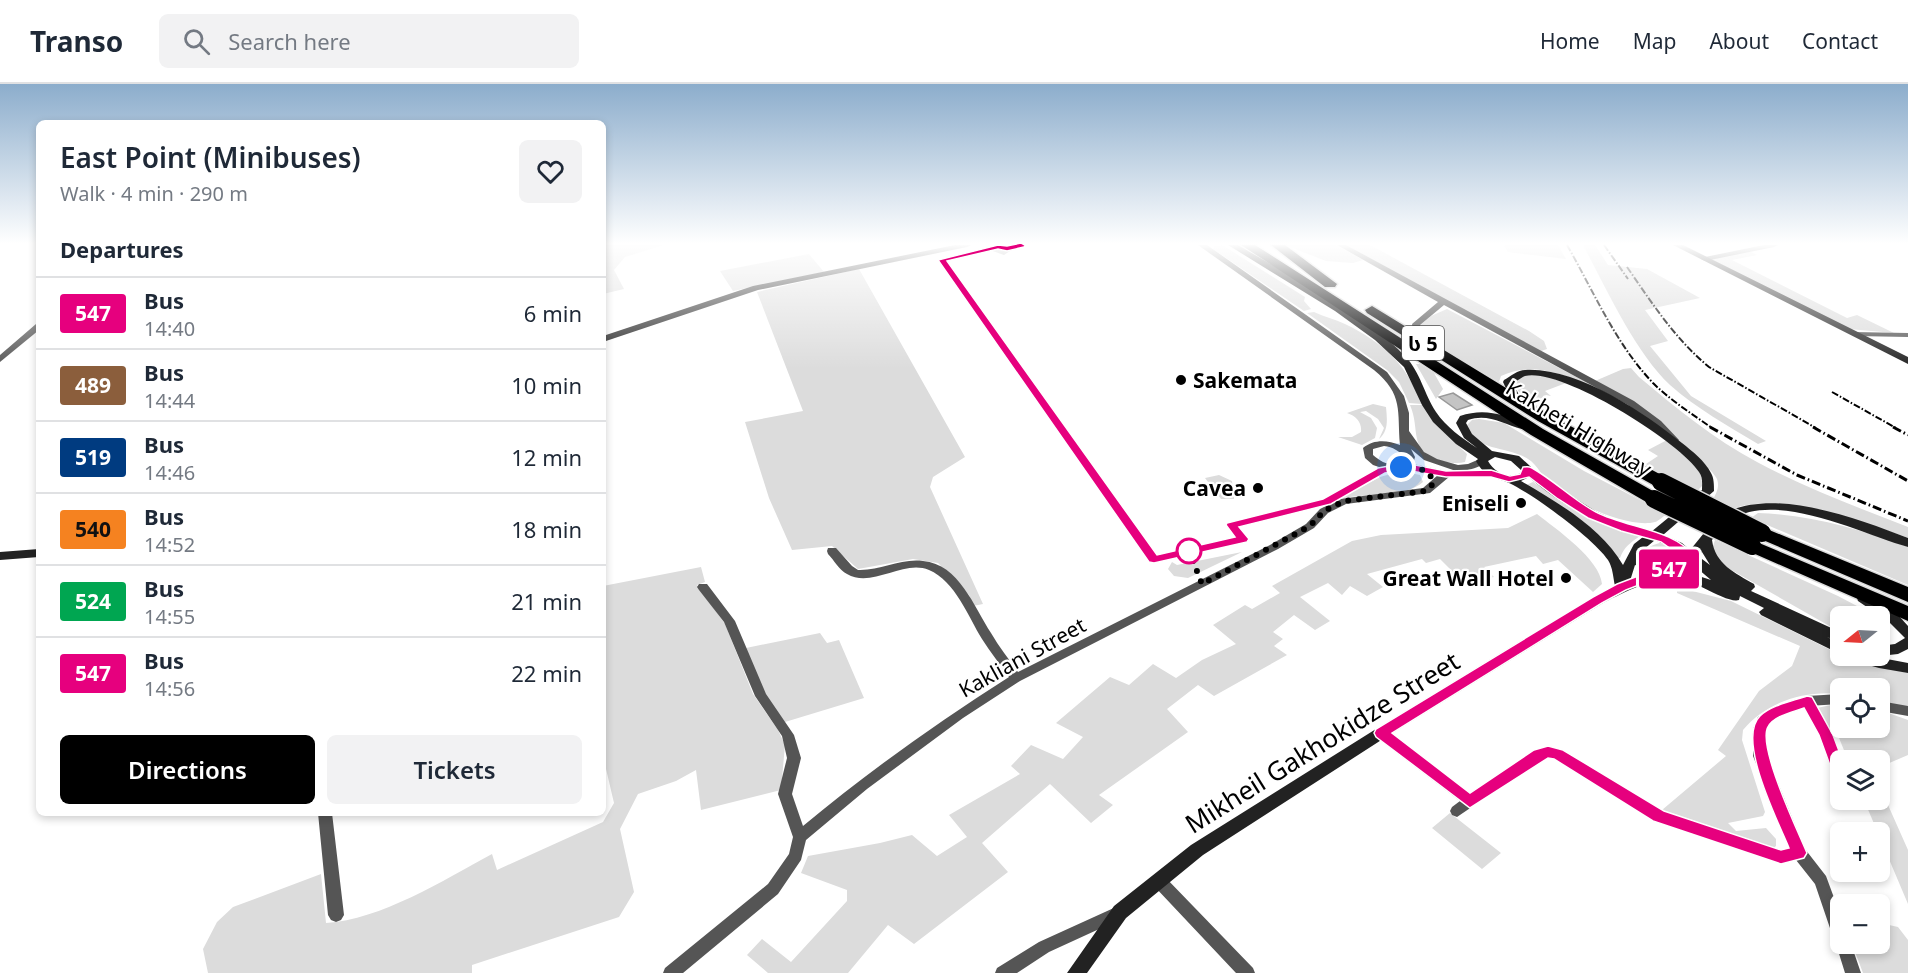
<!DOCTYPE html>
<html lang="en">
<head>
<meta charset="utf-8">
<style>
	body { margin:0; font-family:"Noto Sans","Noto Sans Georgian",sans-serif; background:#f2f2f3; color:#1f2937; height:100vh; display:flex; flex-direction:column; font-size:22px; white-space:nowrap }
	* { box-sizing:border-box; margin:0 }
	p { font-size:20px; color:#747a83 }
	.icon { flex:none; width:33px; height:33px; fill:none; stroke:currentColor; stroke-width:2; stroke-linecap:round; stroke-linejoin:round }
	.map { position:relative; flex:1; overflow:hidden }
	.panel { position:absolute; left:36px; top:36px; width:570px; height:696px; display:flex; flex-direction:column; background:#fff; border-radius:9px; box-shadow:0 3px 9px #0003 }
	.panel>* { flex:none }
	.badge { padding:0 12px; border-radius:4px; font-size:21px; line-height:39px }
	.needle { width:39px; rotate:252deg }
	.controls { position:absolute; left:1830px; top:522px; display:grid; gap:12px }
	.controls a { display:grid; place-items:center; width:60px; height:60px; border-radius:9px; background:#fff; box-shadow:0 3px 9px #0003; font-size:30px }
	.you { position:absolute; width:30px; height:30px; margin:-15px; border:4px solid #fff; border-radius:50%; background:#1a73e8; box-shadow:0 0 0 9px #1a73e833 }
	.map>.badge { position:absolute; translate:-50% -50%; box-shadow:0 0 0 3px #fff }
	h2 { padding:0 24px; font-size:22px; line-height:54px }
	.round { display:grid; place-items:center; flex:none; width:63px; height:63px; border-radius:9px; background:#f2f2f3 }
	.overview { display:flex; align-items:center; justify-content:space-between; height:102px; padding:0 24px }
	h1 { font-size:28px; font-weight:600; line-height:45px }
	.button { display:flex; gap:12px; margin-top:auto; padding:12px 24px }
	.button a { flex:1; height:69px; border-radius:9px; background:#000; color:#fff; font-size:24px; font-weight:600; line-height:69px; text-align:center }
	.button a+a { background:#f2f2f3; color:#1f2937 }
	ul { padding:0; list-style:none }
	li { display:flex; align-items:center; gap:18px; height:72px; padding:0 24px; border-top:2px solid #e0e1e3 }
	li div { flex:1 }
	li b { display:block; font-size:22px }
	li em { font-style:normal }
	li .badge { min-width:66px; font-weight:700; text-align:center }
	header { display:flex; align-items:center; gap:36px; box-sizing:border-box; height:84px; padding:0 30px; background:#fff; border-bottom:2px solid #e0e1e3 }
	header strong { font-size:28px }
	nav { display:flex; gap:33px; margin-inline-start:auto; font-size:21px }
	.search { width:420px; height:54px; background:#f2f2f3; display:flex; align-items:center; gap:15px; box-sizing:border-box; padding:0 21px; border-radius:9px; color:#747a83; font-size:22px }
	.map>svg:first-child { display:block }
</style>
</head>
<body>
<header>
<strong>Transo</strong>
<div class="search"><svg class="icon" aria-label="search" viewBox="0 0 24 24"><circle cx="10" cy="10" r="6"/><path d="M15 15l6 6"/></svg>Search here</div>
<nav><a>Home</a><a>Map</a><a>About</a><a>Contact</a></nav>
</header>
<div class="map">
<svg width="1908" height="889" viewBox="0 0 1908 889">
	<rect width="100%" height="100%" fill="#fff"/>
	<path fill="#dcdcdc" d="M603,161H664L625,173L614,186L624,205L603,210Z
		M1222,161L1305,213L1304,217L1311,225L1304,227L1213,165L1215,162Z
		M1285,161H1336L1363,176L1353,179L1326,177Z
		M1346,161H1370L1529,247L1544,257L1547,265L1538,268Z
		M1504,161H1558L1566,175L1508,168Z
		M1583,161H1595L1608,181L1647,185L1700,214L1645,226L1668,257L1650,262L1691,312L1766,357L1758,360C1728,342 1696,324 1670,301C1635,268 1606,204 1583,161Z
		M1749,167L1757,171L1732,176L1847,234L1857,231L1894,249L1849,245L1710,175Z
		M809,170L824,188L733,207L720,187Z
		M859,185L965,373L933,393L930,403L983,520L973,522L969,511L938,479L913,475L858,485L832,462L792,466L769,414L745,338L803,327L757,208Z
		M1447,225L1624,318C1586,302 1542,272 1501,292L1499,298C1479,285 1428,263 1420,241L1431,232Z
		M1314,228C1324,233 1335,235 1345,240C1384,259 1406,280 1422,320L1409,319L1399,298L1387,286L1307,229Z
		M1416,280H1420L1434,289L1443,305L1436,315Z
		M1631,284L1639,293C1676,324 1714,355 1757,378C1805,404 1857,423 1908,443V454C1868,439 1770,406 1731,426L1712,417C1716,410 1720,403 1717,395C1709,376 1617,313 1595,297L1623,285Z
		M1531,290L1552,294L1566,299L1545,307L1551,312L1546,311L1537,317L1521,310L1514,302L1515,294Z
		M1373,320L1386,323C1387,334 1389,347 1379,355L1384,344L1378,335L1366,327L1360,328L1371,334L1377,344L1375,354L1362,361L1338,353H1352L1361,348C1362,338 1356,332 1347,329Z
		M1410,321H1423L1436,340L1467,370L1465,378C1458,380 1450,379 1442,377C1407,367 1421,346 1410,321Z
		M1479,335L1504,339L1584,387L1667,430C1663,432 1659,437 1655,438C1629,445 1573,419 1553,402C1543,395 1538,381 1528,375C1509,362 1474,368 1467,341L1472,336Z
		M1667,356L1701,386L1702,402L1695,409L1663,394L1646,380L1658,372L1648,366Z
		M1401,387L1420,391L1423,398C1406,414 1363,409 1339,415L1380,393Z
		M1219,391L1232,397L1234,415H1221L1205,394Z
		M1533,398C1567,421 1600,441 1640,452C1630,459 1624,463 1620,474H1616L1526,401Z
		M1758,429C1811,431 1859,445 1908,463V501L1751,434Z
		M1537,430C1556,445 1600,475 1602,500L1593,508L1558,476L1543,480L1536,472L1484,483L1494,493L1464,499L1440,475L1426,479L1422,475L1367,490L1383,503L1367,512L1350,502L1342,511L1328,499L1300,513L1330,537L1315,546L1294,531L1273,548L1283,555L1274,562L1287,571L1214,612L1198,601L1167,625L1188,648L1099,711L1113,721L1091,739L1050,700L982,759L1008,788L914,860L888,841L848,889H768L747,871L762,855L791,878L847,817V806L801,789L808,772L880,759L912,751L937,772L967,753L949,731L1020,690L1011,682L1031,661L1063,675L1083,653L1056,639L1110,593L1129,601L1153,580L1176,594L1202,576L1236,560L1213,541L1245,521L1252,525L1280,509L1272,502L1352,457L1381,451L1508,444Z
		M1715,456L1838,512L1876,532H1840V548L1726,483L1714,472L1713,462Z
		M1660,459L1674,465L1675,472L1662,481L1656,483L1640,474C1641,467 1653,460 1660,459Z
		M1242,468L1188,494L1174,492L1168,485L1172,478L1177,481Z
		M701,483L705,498L697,501L725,540L753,610L778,646L785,661L781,706L701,726L696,686L676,697L638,710L620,745L634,808L619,833L472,881V889H208L203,865L217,838L233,823L321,790L326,839C380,836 444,796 492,770L497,786L603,738L614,719L603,672V502Z
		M1677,503L1731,517L1851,576L1908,589V623L1880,617V604H1840V610C1805,606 1766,618 1743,646L1742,656L1765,728L1763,732L1728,739L1736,747L1766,744L1776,755V762L1772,765L1662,726L1726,672L1718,666L1759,607L1792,582L1800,562L1677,509Z
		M820,549L827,559L839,556L864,614L785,638L765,612L746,564Z
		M1831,621L1840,622V644H1880V626L1908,636V671L1880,683V676H1848L1837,649L1827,646L1817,624Z
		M1880,703L1908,766V820L1864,716H1880Z
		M1450,729L1501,769L1482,785L1432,744Z
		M1880,839L1898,843L1908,856V889H1863L1852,860H1880Z"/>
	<path fill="#c4c4c4" stroke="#999" stroke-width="1.5" d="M1453,309L1472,321L1457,326L1439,313Z"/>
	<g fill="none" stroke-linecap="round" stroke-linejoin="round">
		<g stroke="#dbdbdb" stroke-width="3">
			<path id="highway" d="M1241,161H1255L1543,345L1660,411L1663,415L1660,419H1648L1531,351Z
				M1271,161H1285L1337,200L1335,203H1325Z
				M1372,222L1550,331L1667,394L1670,398L1667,402H1655L1538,337L1367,229L1365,226Z
				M1762,443L1908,503V518L1756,453L1753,449L1756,445Z
				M1752,456L1908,522V537L1746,466L1743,462L1746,458Z"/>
		</g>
		<path fill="#555" fill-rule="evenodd" d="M1002,161L1005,163L1013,161H1025L1010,167L1004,171L990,166Z
			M1198,161H1207L1387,288L1404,312L1409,329V347L1424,368L1437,375L1458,381L1468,380L1482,374L1485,375L1487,377C1479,384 1470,386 1460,387L1491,386L1496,389L1494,391L1449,393L1430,409L1346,420L1328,429L1314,444L1278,465L1020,597L963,634L867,705L806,756L801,776L778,810L683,889H663L665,884L768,800L789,770L793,753L778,710L787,674L782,652L755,612L724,538L699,506L697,503L699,500H707L735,537L766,610L794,651L801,674L792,710L803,742C869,687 937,639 1009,593C1000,580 990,568 982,555C968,532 955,497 929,486C903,475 872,505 847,490C839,486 834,476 828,470L827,467L828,464H836L852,482L858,486C880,487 901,474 923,477C959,480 974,523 991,549C999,563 1009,575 1018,588L1270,461L1306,440L1320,425L1340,415L1423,404L1438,391L1409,385L1391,387L1373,381L1365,374L1363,364C1374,355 1387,356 1400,361C1397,327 1404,311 1374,286ZM1384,362C1393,363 1399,367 1405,373L1404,378C1393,384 1382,379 1373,371V365ZM1411,365L1424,376L1456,387H1446L1413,380L1415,373Z
			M1337,161H1346L1634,317L1661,337L1679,356L1677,358H1671L1655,341L1628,321L1444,221L1420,241L1422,251L1429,259L1428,261H1422L1414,251L1412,240L1438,218Z
			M1764,161H1778L1774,163L1705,177L1701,175L1705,173Z
			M36,240H39V246L0,278V271Z
			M1853,248L1908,249V253L1856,252L1852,250Z
			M1840,610V620L1808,622L1777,633L1768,640L1765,645L1767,672L1805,765L1826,792L1840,830V860H1851L1861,889H1845L1836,860L1838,856L1835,855L1832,850L1815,800L1796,776L1781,779L1654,736L1555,675L1544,674L1457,733L1452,731L1450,727L1452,723L1460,717L1376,653L1375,649L1376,645L1381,644L1386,645L1470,710L1535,666L1548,663L1558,665L1664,728L1781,767L1790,765L1753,672V645L1758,633L1769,627L1807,612Z
			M1880,617L1908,622V632L1880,627Z
			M318,729H332L344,831L341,836L336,838L331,836L328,831Z
			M1159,790L1164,792L1253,884L1255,889H1236L1154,802L1152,797L1154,792Z
			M1116,823L1121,825L1124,830L1121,835L1049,868L1017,889H995L997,884L1039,858Z"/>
		<path fill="#222" fill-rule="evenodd" d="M955,161H971L967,163L758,206L603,258V252L753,202Z
			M1228,161H1238C1293,194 1360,226 1405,272C1421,289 1424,310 1436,328C1446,343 1462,354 1477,364L1464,354L1456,339L1460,332C1484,324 1503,330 1526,340L1527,342L1522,345C1503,340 1488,329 1468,336L1466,339L1472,350L1492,367L1519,372L1544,395L1597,428L1629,442L1651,448L1702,406C1702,400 1703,393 1699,388C1680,358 1561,283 1525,292C1522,293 1517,297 1513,299L1522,317L1517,320L1512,317L1503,298L1504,296C1511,292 1518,286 1525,286C1577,283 1643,328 1682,359C1692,367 1705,377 1711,389C1714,394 1714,401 1714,407L1663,451L1682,459L1690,466C1701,454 1711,437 1725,429C1775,403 1859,435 1908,454V463C1862,450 1776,406 1731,436C1724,441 1718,449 1712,456C1715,480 1735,489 1754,500L1755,503L1751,507L1840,548V558L1827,553L1840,559V570L1761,531L1759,528L1764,524L1740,512L1739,516C1725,520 1689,491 1668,492C1656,493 1614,513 1603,519L1386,653L1203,771L1126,834L1087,889H1067L1114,822L1191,761L1376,645L1593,513L1615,502C1613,493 1613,484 1608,476C1593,454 1534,411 1509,399C1493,392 1486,395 1476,377L1478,375L1456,360L1433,338L1422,321L1404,283L1375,256L1335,227ZM1495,373L1511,377L1521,386V389C1508,395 1495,389 1488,377ZM1529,393C1558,420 1605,444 1643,453L1634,460L1623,481C1602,444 1557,418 1521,397ZM1655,456L1674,465L1683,473L1665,483L1651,479L1639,472L1643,466ZM1702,468L1710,481L1698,472ZM1691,479L1711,496L1680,486ZM1635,481L1653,488L1630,497Z
			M1673,161H1683L1908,273V280Z
			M39,465V473L0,476V468Z
			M1863,510L1899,532L1908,542V565L1898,570L1880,572H1878L1880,562L1895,560L1905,554L1889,538L1858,517L1857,514L1858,511Z
			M1849,572H1871L1908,579V589L1879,584L1851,576Z"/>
		<use href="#highway" fill="#000" fill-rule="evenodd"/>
		<path stroke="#000" stroke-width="2" stroke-dasharray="7 2 1.5 2" stroke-linecap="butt" d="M1567,161C1594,208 1615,259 1653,299C1670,316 1692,330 1712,344
			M1604,161L1628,195
			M1627,183C1652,219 1675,255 1709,283L1816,344
			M1832,308L1896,344"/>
		<path stroke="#000" stroke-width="3" stroke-dasharray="9 3 1.5 3" stroke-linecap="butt" d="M1710,343L1797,391L1908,437
			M1813,343L1908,397
			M1893,343L1908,351"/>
		<g stroke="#dbdbdb" stroke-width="21" stroke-linecap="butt">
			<path id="highway-bridge" d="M1661,398L1762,449
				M1654,415L1752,462"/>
		</g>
		<use href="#highway-bridge" stroke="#000" stroke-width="18"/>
	</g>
	<linearGradient id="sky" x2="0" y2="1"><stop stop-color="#8cadcc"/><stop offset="0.56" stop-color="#fff"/><stop offset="1" stop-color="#fff" stop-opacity="0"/></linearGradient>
	<rect width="1908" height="285" fill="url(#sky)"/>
	<path fill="#e6007e" stroke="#fff" stroke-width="1.5" d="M1021,159L1025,161L1024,163L1007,167L998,165L947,177L1157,471L1235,453L1226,441L1227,439L1323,415L1378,384L1405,379L1446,387L1491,386L1510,392L1520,390L1523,383C1528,383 1528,382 1532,384C1555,397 1573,416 1596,428C1627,444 1675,445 1695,473L1683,484L1626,506L1602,519L1392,649L1470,709L1534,666L1548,662L1563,666L1664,727L1781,766L1789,764C1778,737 1736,655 1760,632C1771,621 1793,617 1807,612L1812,613L1833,651L1848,691L1846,695H1835L1819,651L1804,624C1793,628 1773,632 1768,643C1757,662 1798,747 1807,769L1804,774L1781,780L1653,737L1554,675L1548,674L1470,724L1376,653L1374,649L1376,645L1593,513L1617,500L1675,478L1682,473L1661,458L1621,447L1588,434L1558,415L1529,393L1509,398L1491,393H1446L1405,386L1385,389L1331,420L1239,443L1249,455L1247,458L1154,479L1149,478L938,176L998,161L1007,162Z"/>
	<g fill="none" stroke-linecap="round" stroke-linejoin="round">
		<path stroke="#000" stroke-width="6" stroke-dasharray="0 10.8" d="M1189,467L1202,500L1288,454L1310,442L1324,427L1344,417L1426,407L1434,399C1430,385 1413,381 1401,383"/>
	</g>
	<g fill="#000" stroke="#fff" stroke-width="2">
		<circle cx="1181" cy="296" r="6"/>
		<circle cx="1258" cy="404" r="6"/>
		<circle cx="1521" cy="419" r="6"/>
		<circle cx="1566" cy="494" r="6"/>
	</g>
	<circle fill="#fff" stroke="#e6007e" stroke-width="3" cx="1189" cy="467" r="12"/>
	<g text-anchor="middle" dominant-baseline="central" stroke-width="4.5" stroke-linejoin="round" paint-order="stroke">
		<rect fill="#fff" stroke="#4c4c4c" stroke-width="1.5" x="1402" y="242" width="42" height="34" rx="4.5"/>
		<g font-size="20" font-weight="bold" fill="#000">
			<text x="1423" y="259">ს 5</text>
		</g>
		<g font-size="21" font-weight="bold" fill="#000" stroke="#fff" text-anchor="end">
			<text x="1193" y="296" text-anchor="start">Sakemata</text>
			<text x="1246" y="404">Cavea</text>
			<text x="1509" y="419">Eniseli</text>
			<text x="1554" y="494">Great Wall Hotel</text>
		</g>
		<g font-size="21" fill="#000" stroke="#fff">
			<text transform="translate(1579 344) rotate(31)">Kakheti Highway</text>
			<text transform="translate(1022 573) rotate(-29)">Kakliani Street</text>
		</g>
		<g font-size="26" fill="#000" stroke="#fff">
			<text transform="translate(1322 658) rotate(-32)">Mikheil Gakhokidze Street</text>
		</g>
	</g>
</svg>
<div class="controls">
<a><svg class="needle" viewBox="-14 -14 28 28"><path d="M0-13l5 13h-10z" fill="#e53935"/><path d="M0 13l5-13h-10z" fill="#747a83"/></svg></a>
<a><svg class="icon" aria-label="locate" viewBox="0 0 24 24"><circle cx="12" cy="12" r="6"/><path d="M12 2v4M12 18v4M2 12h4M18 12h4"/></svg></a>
<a><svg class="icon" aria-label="layers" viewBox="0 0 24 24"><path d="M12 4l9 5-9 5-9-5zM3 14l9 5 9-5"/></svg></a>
<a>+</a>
<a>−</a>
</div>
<div class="you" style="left:1401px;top:383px"></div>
<b class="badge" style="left:1669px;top:485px;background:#e6007e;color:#fff">547</b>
<section class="panel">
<div class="overview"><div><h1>East Point (Minibuses)</h1><p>Walk · 4 min · 290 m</p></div><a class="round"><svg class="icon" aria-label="heart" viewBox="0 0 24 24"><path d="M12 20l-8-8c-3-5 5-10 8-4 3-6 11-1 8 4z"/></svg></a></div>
<h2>Departures</h2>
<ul>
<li><span class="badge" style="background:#e6007e;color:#fff">547</span><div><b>Bus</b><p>14:40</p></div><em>6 min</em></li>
<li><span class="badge" style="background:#8b5e3c;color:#fff">489</span><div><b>Bus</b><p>14:44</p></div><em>10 min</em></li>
<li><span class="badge" style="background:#003b80;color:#fff">519</span><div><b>Bus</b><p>14:46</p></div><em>12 min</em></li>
<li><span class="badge" style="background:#f58220;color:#111">540</span><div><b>Bus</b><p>14:52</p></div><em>18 min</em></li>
<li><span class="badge" style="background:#00a651;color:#fff">524</span><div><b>Bus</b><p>14:55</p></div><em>21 min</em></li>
<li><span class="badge" style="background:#e6007e;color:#fff">547</span><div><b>Bus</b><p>14:56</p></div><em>22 min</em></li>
</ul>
<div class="button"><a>Directions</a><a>Tickets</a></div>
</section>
</div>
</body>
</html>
